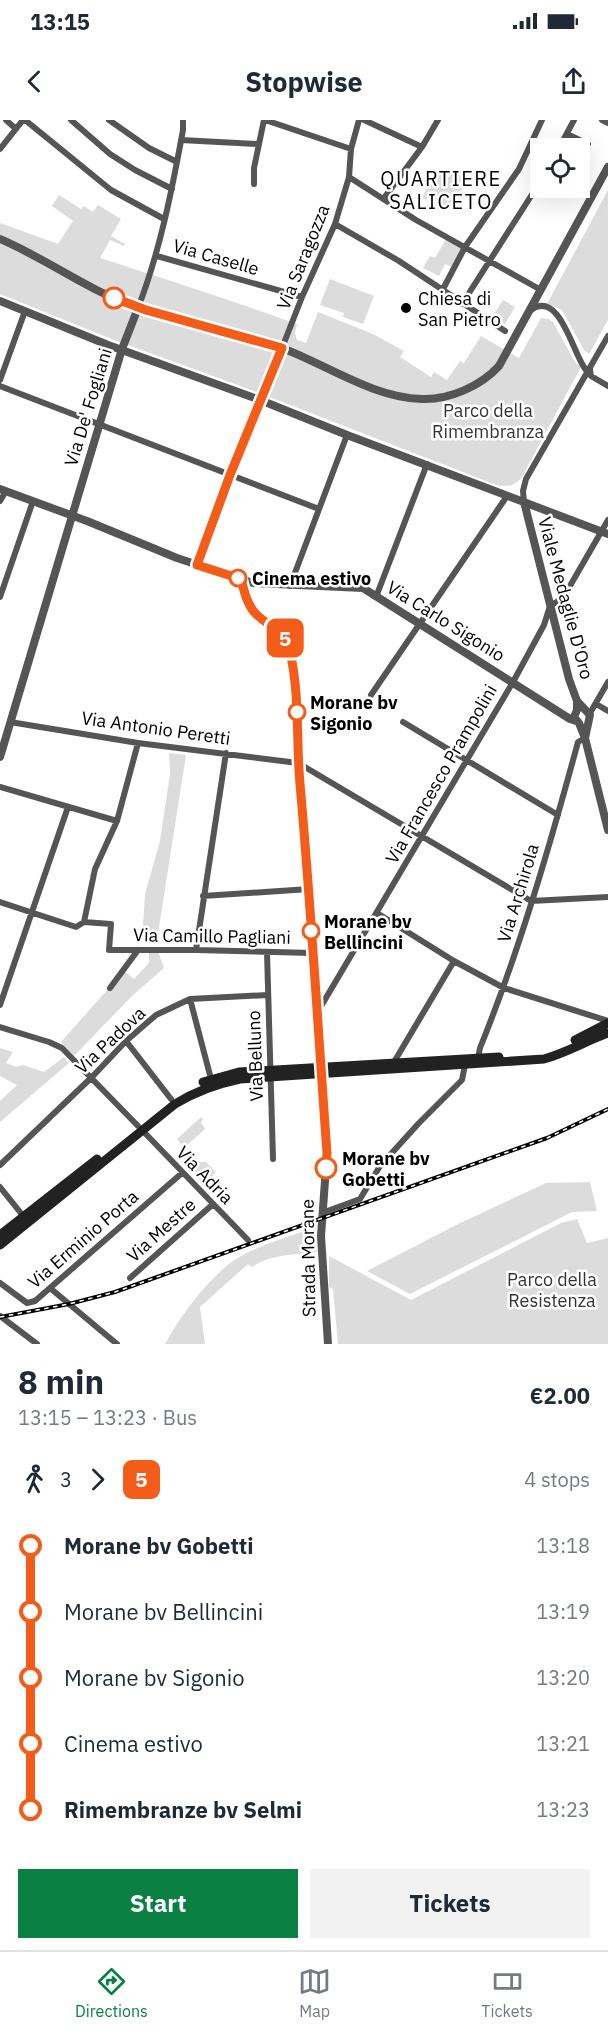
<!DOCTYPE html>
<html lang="en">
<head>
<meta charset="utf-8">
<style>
	body { margin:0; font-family:"IBM Plex Sans",sans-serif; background:#f2f2f3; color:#1f2937; height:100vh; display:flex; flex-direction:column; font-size:22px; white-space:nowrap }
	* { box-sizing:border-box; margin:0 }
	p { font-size:20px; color:#747a83 }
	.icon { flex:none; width:33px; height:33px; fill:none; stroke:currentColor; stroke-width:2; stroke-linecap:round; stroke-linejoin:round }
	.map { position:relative; height:1224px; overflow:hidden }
	.sheet { display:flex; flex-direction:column; background:#fff; flex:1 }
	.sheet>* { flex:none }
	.badge { padding:0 12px; border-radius:9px; font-size:21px; line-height:39px }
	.tools { position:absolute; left:530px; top:18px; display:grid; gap:12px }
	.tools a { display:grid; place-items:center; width:60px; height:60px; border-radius:0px; background:#fff; box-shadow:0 6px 24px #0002; font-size:30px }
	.map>.badge { position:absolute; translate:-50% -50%; box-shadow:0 0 0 3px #fff }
	.legs { display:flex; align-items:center; gap:9px; height:66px; padding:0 18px; font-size:20px }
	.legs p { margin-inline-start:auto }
	.summary { display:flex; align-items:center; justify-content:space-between; height:102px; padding:0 18px }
	h1 { font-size:33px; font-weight:700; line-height:45px }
	.button { display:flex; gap:12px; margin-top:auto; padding:12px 18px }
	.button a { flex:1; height:69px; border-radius:0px; background:#0b8043; color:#fff; font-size:24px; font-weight:700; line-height:69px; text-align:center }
	.button a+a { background:#f2f2f3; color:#1f2937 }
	ul { padding:0 18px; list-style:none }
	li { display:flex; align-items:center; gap:21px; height:66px; font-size:22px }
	li i { display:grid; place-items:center; width:9px; height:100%; margin:0 8px; background:currentColor }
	li i::after { content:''; width:15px; height:15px; margin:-8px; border:4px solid; border-radius:50%; background:#fff }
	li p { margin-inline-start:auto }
	li:first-child i { background:linear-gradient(#0000 50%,currentColor 0) }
	li:last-child i { background:linear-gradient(currentColor 50%,#0000 0) }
	.status { display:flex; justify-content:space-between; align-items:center; height:42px; padding:0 30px; background:#fff; direction:ltr }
	.status svg { height:16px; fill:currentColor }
	header { display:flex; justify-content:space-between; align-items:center; height:78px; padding:0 18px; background:#fff; font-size:27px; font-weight:700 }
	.tabs { display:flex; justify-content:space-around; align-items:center; height:84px; border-top:2px solid #e0e1e3; background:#fff; font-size:16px; color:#747a83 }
	.tabs a { display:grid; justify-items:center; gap:3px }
	.tabs .on { color:#0b8043 }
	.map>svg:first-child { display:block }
</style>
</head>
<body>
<div class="status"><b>13:15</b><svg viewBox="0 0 49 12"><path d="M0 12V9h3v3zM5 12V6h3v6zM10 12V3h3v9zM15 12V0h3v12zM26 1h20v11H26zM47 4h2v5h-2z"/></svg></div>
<header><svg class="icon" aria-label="back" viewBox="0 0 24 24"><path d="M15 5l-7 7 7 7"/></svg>Stopwise<svg class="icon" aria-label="share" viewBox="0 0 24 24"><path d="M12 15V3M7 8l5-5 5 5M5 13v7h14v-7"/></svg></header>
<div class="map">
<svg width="608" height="1224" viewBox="0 0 608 1224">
	<rect width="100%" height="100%" fill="#fff"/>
	<path fill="#dcdcdc" d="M438,50L449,57L453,50L468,62L448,88L429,77L426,80L422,77L426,70L425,69Z
		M608,70V200L589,234L584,230L562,190L547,184Z
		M59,75L81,89L84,86L93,92L98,85L121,99L111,116L125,124L124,126L110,120L100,138C165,159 233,181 297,204L295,213L297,220L306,223L318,192L373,214L404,231L400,237L431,257L434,252L447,260L460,241L464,243L481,216L519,238L541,198L549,199L553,202L575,242L581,247L522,357C515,366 507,367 496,365L254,271L114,220L0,174V103L58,124L73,101L52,86Z
		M446,119L462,127L452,147L445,144L439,156L423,148L430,136L435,138Z
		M330,159L374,176L363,204L343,197L344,193L320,185Z
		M503,180L515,187L505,204L492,197Z
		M169,633L186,635L157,820H142L145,774L160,721L170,654Z
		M158,831L164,848L133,875L74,936L61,922L124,851L134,859L149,843V833Z
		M0,928L13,932L6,943L16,947L23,945L44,952L64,937L69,943L0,1002V981L17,965L0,956Z
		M201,997L203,999L201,1003L205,1009L184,1028L177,1019Z
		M194,1037L200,1042H206L216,1052L204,1064L186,1045Z
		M590,1062L597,1091L572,1092L410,1174L367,1151L456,1105L546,1063Z
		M577,1099L587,1123L608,1118V1224H338L333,1169L329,1167V1136L411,1180L561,1103Z
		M316,1107L317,1132C294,1135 271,1134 252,1147L248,1144L200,1187L205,1224H165C181,1195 207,1160 233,1141C255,1126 291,1116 316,1107Z"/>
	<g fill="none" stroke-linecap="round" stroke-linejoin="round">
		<path stroke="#555" stroke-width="6" d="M6,0L16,9
			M25,0L111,70L164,99
			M71,0L110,34L135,50L172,69
			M109,0L149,28L177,42
			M265,0L351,29
			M364,0L422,27
			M602,0L608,3
			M567,14L588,24
			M181,20L258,24
			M559,28L574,0
			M0,29L23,0
			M349,57L416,100L541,170
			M254,64V48L264,0
			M384,78L422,27L438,0
			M335,104L399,141L505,211
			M157,136L302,177
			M442,171L465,127L519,49L542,0
			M462,184L540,62
			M138,188C160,131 172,70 183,10V0
			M531,190C560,169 573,235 586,250L590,249
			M282,228L302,177L335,104L349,57L351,29L359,0
			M590,250L591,256L608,266
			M0,260L25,191
			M0,266L319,389
			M0,381L6,371
			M524,382L523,371L526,359L608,216
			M290,466L347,315
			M0,477L33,381
			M376,477L427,344
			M371,575L505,379
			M596,584L608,591
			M590,593L608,562
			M10,602L138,623L298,643L531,781L608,777
			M403,602L558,695
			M0,667L117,701
			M203,776L309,769
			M0,782L76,807L84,802L111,804L109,830H196L312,833
			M377,793L454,841L504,868L608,901
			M84,802L95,749L117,701L138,623
			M196,830L226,633
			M267,832L273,1039
			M110,868L138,830
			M190,879L211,959
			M0,885L68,687
			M317,893L513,562L544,505L550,486L563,478L608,400
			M0,907L49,922L62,928L138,1006
			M126,921L171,979
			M478,938L480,928C520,829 550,725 578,622L585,618
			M394,942L454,841
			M142,1010L248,1120
			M0,1045L92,957L126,921L156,895L190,879L268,875
			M0,1067L24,1097
			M322,1093L360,1079L380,1046L419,1003L462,960L465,945
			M130,1158L212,1085
			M0,1163L27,1183L35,1181L182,1053
			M50,1168L117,1224
			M0,1196L37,1224"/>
		<path stroke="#555" stroke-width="8" d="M0,119C47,139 89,171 138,188C185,205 236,210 282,228C327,245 374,278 422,279C449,280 481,266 499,246L608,47
			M0,181L108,225L260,280L347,315L608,414
			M0,369L87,401L177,438L253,463L363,468L570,599L576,601
			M524,382L569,559L577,581L590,595L585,618
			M197,445L229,355L282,228
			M241,459L243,470L253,490L278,509L286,519L293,543L297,592L298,643L309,769L312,833L327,1033L321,1116L328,1224
			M577,581V590L574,597L579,603L585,618L608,710
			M0,637L122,229L138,188"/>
		<path stroke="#222" stroke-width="9" d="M575,920L608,903
			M203,962L239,952L499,937
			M0,1115L97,1039
			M0,1125L175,984C196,971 216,964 240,959L544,939C566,933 586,921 608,913"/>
		<g stroke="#000" stroke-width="4">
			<path id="rail" d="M0,1197L69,1184L115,1172L547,1018L608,989"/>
		</g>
		<use href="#rail" stroke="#fff" stroke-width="1.5" stroke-dasharray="4.5" stroke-linecap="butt"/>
	</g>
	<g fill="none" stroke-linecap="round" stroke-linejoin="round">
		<g stroke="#fff" stroke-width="14">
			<path id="line-1" d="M114,178L146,190L282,228L230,355L197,445L241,459C244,471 247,484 255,493C270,509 285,508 290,532C300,575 296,620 300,664C311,787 318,910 327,1033L326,1048"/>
		</g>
		<use href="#line-1" stroke="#f35c19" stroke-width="9"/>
	</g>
	<g fill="#fff" stroke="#f35c19" stroke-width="3">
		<circle cx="114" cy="178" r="10"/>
		<circle cx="238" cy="458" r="8"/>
		<circle cx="297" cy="592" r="8"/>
		<circle cx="311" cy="811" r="8"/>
		<circle cx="326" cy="1048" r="10"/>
	</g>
	<circle fill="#000" stroke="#fff" stroke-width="2" cx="406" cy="188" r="6"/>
	<g text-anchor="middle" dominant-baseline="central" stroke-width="5" stroke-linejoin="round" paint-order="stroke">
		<g font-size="18" fill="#000" stroke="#fff">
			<text transform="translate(216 137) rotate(16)">Via Caselle</text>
			<text transform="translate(303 137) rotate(-68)">Via Saragozza</text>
			<text transform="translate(88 287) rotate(-73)">Via De' Fogliani</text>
			<text transform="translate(566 478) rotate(75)">Viale Medaglie D'Oro</text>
			<text transform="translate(446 501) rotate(32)">Via Carlo Sigonio</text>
			<text transform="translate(156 608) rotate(8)">Via Antonio Peretti</text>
			<text transform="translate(441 654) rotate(-60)">Via Francesco Prampolini</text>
			<text transform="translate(518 773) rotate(-73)">Via Archirola</text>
			<text transform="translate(212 816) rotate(1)">Via Camillo Pagliani</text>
			<text transform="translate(110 920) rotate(-43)">Via Padova</text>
			<text transform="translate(255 936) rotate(-92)">Via Belluno</text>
			<text transform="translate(205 1055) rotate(46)">Via Adria</text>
			<text transform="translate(161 1110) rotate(-42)">Via Mestre</text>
			<text transform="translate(83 1119) rotate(-41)">Via Erminio Porta</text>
			<text transform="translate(308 1138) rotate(-91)">Strada Morane</text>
		</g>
		<g font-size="18" fill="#000" stroke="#fff" text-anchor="start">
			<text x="418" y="178">Chiesa di<tspan x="418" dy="21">San Pietro</tspan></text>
		</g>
		<g font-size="18" fill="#333" stroke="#fff">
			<text x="488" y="290">Parco della<tspan x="488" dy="21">Rimembranza</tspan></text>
			<text x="552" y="1159">Parco della<tspan x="552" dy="21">Resistenza</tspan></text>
		</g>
		<g font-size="18" font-weight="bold" fill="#000" stroke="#fff" text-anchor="start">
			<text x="252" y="458">Cinema estivo</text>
			<text x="310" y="582">Morane bv<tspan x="310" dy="21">Sigonio</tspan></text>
			<text x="324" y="801">Morane bv<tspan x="324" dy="21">Bellincini</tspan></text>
			<text x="342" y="1038">Morane bv<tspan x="342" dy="21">Gobetti</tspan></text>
		</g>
		<g font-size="20" letter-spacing="1.5" fill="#000" stroke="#fff">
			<text x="441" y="58">QUARTIERE<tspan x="441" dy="23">SALICETO</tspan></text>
		</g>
	</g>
</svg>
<div class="tools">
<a><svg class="icon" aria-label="locate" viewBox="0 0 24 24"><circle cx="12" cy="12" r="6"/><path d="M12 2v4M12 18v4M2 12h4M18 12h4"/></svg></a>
</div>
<b class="badge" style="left:285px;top:518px;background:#f35c19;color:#fff">5</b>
</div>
<section class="sheet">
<div class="summary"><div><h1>8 min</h1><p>13:15 – 13:23 · Bus</p></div><b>€2.00</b></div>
<div class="legs"><svg class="icon" aria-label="walk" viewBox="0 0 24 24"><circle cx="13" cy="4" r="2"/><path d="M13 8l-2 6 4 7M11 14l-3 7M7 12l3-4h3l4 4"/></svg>3<svg class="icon" aria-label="forward" viewBox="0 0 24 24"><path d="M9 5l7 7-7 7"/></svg><b class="badge" style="background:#f35c19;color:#fff">5</b><p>4 stops</p></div>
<ul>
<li><i style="color:#f35c19"></i><b>Morane bv Gobetti</b><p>13:18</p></li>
<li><i style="color:#f35c19"></i><span>Morane bv Bellincini</span><p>13:19</p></li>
<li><i style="color:#f35c19"></i><span>Morane bv Sigonio</span><p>13:20</p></li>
<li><i style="color:#f35c19"></i><span>Cinema estivo</span><p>13:21</p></li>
<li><i style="color:#f35c19"></i><b>Rimembranze bv Selmi</b><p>13:23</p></li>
</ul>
<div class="button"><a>Start</a><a>Tickets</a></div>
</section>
<nav class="tabs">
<a class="on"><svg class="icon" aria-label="directions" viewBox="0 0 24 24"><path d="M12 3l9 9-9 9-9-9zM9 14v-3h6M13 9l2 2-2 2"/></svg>Directions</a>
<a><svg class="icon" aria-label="map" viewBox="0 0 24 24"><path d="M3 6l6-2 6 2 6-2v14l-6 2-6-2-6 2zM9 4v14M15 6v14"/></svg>Map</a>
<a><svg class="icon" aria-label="tickets" viewBox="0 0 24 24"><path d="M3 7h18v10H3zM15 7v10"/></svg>Tickets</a>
</nav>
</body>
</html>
